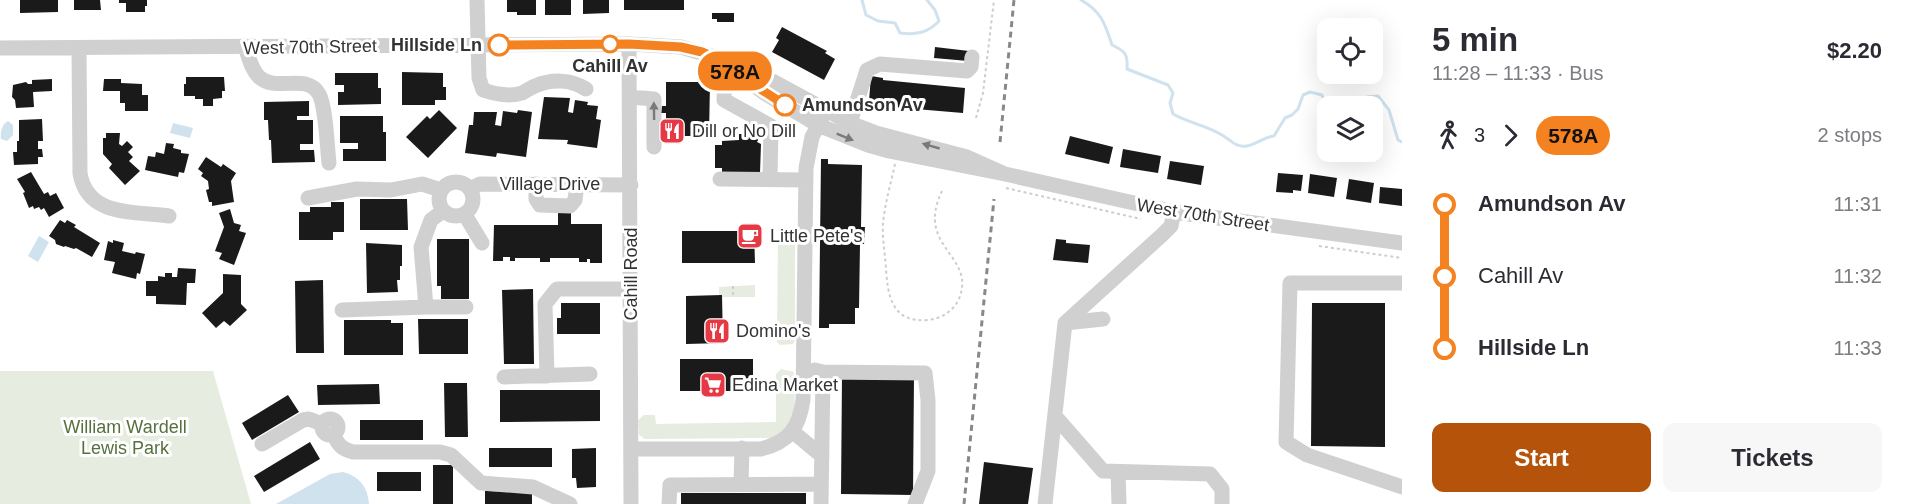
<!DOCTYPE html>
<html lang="en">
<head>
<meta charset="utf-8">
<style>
	body { margin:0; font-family:Helvetica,sans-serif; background:#f7f7f7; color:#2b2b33; height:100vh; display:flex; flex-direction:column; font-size:22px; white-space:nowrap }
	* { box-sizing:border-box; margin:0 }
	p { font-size:20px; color:#7c7c81 }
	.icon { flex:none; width:33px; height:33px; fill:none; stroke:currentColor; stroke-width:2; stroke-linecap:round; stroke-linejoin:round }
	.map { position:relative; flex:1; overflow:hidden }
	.details { display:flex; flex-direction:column; background:#fff; width:510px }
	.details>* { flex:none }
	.badge { padding:0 12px; border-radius:20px; font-size:21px; line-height:39px }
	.buttons { position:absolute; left:1317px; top:18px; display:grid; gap:12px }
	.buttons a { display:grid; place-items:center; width:66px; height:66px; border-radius:12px; background:#fff; box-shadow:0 6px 24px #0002; font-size:30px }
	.map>.badge { position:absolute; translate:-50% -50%; box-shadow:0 0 0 3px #fff }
	.legs { display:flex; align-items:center; gap:9px; height:66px; padding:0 30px; font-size:20px }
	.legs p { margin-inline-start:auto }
	.overview { display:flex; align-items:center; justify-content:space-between; height:102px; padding:0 30px }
	h1 { font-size:33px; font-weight:600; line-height:45px }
	.primary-button { display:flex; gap:12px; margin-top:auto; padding:12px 30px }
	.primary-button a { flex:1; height:69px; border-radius:12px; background:#b45309; color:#fff; font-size:24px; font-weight:600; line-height:69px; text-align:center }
	.primary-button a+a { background:#f7f7f7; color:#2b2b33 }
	ul { padding:0 30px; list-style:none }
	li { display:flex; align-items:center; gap:21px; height:72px; font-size:22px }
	li i { display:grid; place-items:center; width:9px; height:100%; margin:0 8px; background:currentColor }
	li i::after { content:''; width:15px; height:15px; margin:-8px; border:4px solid; border-radius:50%; background:#fff }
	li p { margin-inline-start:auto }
	li:first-child i { background:linear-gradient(#0000 50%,currentColor 0) }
	li:last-child i { background:linear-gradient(currentColor 50%,#0000 0) }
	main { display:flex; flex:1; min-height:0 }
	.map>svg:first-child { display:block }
</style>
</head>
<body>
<main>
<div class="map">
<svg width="1402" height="504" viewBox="0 0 1402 504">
	<rect width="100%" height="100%" fill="#fff"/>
	<path fill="#e6ecdf" d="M780,231H790L795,235V339L793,344L780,345L777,342L778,236Z
		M755,285V297H722V295H719V287Z
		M781,369L794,372L795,415L793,422L775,438L645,439L639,435L638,420L644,415H655L656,424L776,422V374Z
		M0,371H213L251,504H0Z"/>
	<path fill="#cfe2ee" d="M8,121L13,125V135L7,141L1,139C0,132 2,124 8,121Z
		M173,123L193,128L190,138L170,133Z
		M39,236L49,242L38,262L28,256Z
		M343,472C359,476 368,487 369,504H276L330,474Z"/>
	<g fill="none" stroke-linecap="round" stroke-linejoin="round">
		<path stroke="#cfe2ee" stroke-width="3" d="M862,0L866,15L878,21L895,23L900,33C916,35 928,33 939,21L935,10L927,0
			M1081,0C1102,12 1105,24 1112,45C1125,51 1128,54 1127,69L1168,85L1173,93L1170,103L1173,114C1189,123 1208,126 1222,135C1231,140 1236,148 1247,146C1257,144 1264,137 1274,136L1285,118L1292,115L1298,109L1303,95L1310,92L1322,95L1328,112
			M1358,106L1367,97L1378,96L1389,110L1398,140L1402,142"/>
	</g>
	<path fill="#1a1a1a" d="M20,0H58V12L20,13Z
		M74,0H100L101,10H74Z
		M119,0H147V6H145V12H126V3H119Z
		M507,0H536V15H517V12H507Z
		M545,0H571V15H545Z
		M583,0H609V13L583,14Z
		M624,0H684V10H624Z
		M712,13H734V22H717V19H712Z
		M782,27L827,51L825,53L835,59L824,80L772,52L779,40L776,38Z
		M935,47L969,51L968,61L934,58Z
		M402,72L443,73V87H446V100H435V105H402Z
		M335,73H378V88H381V104L338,105V92H344V85H335Z
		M871,76L883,78V80L965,88L963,113L880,106V102L869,101Z
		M186,77H224L225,91H222V98L213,99V106H203V99H195V96H184V84H186Z
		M52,79V91L33,92L34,107L16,108L15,100L12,97L13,85L26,82L28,84H32V80Z
		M104,79H121V83L142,84V95H148V111H125V103H120V91H103Z
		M666,82H710L709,136H666V113H661L662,106H666Z
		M544,97L570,98L568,112L573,113L575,100L588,102L587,105L598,106L596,119L601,120L597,148L567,144L568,140L538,139Z
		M309,101V116H297V120H313V144H300V150H314L315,162L272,163L271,140H269L268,120H264V102Z
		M439,110L457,128L428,158L406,137L427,116L430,119Z
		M518,110L532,112L526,157L497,153L496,157L465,153L469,125H473L474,112H497L495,125L501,126L503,111L517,113Z
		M340,116H383V132H386V161H343V149H358V143H340Z
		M42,119L43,141H38V149H42L43,157H38V164L14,165L13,152H17V141H19V120Z
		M751,121L764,129L757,142L761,144L760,173L722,172V168H715V145H722V141L739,140V134H743Z
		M106,133H120L119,144L122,146L127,141L133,147L128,152L133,157L129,161L140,171L125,185L109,168L112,164L103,154V138H106Z
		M1070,136L1113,147L1109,164L1065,154Z
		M166,143L174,144L173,148L181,150V153L189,154L184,173L179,172L178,177L145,170L148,156L155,157L156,152L164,154Z
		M1123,149L1161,156L1158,173L1120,167Z
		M206,157L221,167L223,164L236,173L231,181L234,202L212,206V202H209L206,190L209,189L208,181L201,176L203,173L198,169Z
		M821,159H828V164L862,165L861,227H865L864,244H860L859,308H855V324H829V328H819Z
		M1170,161L1204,166L1201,185L1167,179Z
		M31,172L44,194L48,192L50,196L56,193L64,208L49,217L44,208L41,210L39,207L34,209L33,206L29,208L23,193L25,192L17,179Z
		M1278,173L1303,175L1301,191L1293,190V193L1276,192Z
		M1310,174L1337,178L1334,197L1308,193Z
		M1349,179L1374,183L1371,203L1346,199Z
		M1380,187L1402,189V206L1379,203Z
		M360,199H407L408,230H360Z
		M331,202H344V232H333V240H299V212H310V207H331Z
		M230,209L234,223L241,225L239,231L246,233L234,265L219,259L222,253L215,251L224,227L219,213Z
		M558,213H571V224H602V263H590V259H587V262H579V258H550V262H540V258H515V261H510V257H503V261H493L494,225H558Z
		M60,220L65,223L67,220L76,225L74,227L100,243L92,257L76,248L74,249L65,246L64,247L56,244L55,240L49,236Z
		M682,231H754L755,263H682Z
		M437,239H469V299H441V286H437Z
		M1056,239L1066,240V243L1090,245L1088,263L1053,260Z
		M113,240L124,243L122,251L135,254L136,252L145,254L140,274L137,273L136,279L112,273L115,262L104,260L108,241L113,243Z
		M366,243L402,245V266H400V280H397L398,292L367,293Z
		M178,268L196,269L195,283H187L186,305L156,304V296H146V281H158V276L165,277V273H172V277H177Z
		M223,274L241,275V304L247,310L230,326L224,321L216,328L202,313L223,293Z
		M323,280L324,353H296L295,281Z
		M533,289L534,364H504L502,290Z
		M722,295L723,343L686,344V296Z
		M561,303H600V334H557V318H561Z
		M1312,303H1385V447L1311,446Z
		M418,319H468V354H419Z
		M344,320H391V323H403V355H344Z
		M680,359H753V391H680Z
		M842,375L914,376L913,495L841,494Z
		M444,383H467L468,437H445Z
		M379,384L380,404L318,405L317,385Z
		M500,390H600V421L500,422Z
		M288,395L299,412L252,440L242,423Z
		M360,420H423V440H360Z
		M310,442L320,459L264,492L254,476Z
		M489,448H552V467H489Z
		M596,448V487L577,488L576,478H572V449Z
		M984,462L1033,468L1028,504H979Z
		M433,465H453V504H433Z
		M377,472H421V491H377Z
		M485,491L532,492V504H485Z
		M681,493H806V504H681Z"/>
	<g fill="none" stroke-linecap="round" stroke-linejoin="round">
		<path stroke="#cdcdcd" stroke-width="2" stroke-dasharray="3 3" stroke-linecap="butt" d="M976,118L983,93L994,0
			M895,164C891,183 885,203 883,223C882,238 885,253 886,269C888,297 892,323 928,320C940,319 952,312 958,301C979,255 914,249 942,191
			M1006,188L1141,219
			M1319,246L1402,258
			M733,286V297"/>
		<path stroke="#d0d0d0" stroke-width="15" d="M477,0L479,78L483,90C494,94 511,97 522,93C526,91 530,88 535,86C551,79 571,79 586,89
			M629,44L631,504
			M245,47C249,57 251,69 259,77C276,93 306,72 319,94C326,107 327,146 329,163
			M0,48L629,44L681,47L745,66L850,123L876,133L967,157L1005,174
			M79,48L80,173C87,217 134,211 169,216
			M725,62L724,100L771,126L770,179
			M727,64L739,75L766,94L818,125L868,145L889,151L1005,174L1174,212L1402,243
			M630,97L654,99V147
			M850,123L867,70L880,64L967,71L971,67L972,57
			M720,179L806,180
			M439 199a17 17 0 1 1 34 0a17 17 0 1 1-34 0Z
			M536,184V199L540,205L570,206L575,200L577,184
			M470,189L480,184L631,185
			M308,198L357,189L391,190L422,184L441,190
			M465,215L482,243
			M1402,283H1290L1286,442L1307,455L1402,487
			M426,307H466
			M342,310L426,307L421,247L431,220L443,211
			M1065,323L1103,319
			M815,370L823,372L821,504
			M823,372L925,373L928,400V471L915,504
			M547,376L545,304L557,289H631
			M504,377L590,374
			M1055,416L1103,471L1210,474L1222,489V504
			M322 427a8 8 0 1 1 16 0a8 8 0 1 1-16 0Z
			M792,431L822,456
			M334,435C338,445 342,449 353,452H440L451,455L481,483L533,487L570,504
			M262,444L303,420L309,419L322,424
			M631,449H761C789,442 799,428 803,400L806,168L812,137L822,118
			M1118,472L1119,504
			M741,484L742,448
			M669,504L670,485L821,484
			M1045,504L1065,323L1162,235L1171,226L1174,212"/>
		<path stroke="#888" stroke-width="3" stroke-dasharray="6 4.5" stroke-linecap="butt" d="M1000,142L1014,0
			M964,504L994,199"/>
	</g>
	<defs><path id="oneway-solid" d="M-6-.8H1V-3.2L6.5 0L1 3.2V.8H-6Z" transform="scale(1.5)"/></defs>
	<g fill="#7a7a7a">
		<use href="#oneway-solid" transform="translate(654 111) rotate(-91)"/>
		<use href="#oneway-solid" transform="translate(845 137) rotate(22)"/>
		<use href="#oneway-solid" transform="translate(931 146) rotate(-164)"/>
	</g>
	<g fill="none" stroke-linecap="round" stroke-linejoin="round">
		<g stroke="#fff" stroke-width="14">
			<path id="line-1" d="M499,45L629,44L681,47L702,52L725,62L739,75L785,105"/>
		</g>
		<use href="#line-1" stroke="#f58220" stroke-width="9"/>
	</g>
	<defs>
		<g id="restaurant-square" transform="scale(1.35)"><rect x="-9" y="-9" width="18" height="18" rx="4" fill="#e63946" stroke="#fff"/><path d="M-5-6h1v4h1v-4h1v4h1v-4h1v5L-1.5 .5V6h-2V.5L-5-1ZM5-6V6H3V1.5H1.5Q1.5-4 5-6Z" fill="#fff"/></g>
		<g id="cafe-square" transform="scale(1.35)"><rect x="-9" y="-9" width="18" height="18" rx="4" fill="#e63946" stroke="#fff"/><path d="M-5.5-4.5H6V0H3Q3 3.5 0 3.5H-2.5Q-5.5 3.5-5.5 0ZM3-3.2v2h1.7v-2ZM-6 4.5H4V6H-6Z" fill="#fff"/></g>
		<g id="supermarket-square" transform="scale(1.35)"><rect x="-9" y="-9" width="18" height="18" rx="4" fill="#e63946" stroke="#fff"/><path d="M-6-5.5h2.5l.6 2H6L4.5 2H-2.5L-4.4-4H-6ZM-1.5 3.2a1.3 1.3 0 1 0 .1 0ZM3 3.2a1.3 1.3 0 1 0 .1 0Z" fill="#fff"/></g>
	</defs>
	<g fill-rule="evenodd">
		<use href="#restaurant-square" x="672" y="131"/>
		<use href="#cafe-square" x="750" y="236"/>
		<use href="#restaurant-square" x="717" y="331"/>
		<use href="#supermarket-square" x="713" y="385"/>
	</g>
	<g fill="#fff" stroke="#f58220" stroke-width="3">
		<circle cx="610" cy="44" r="8"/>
		<circle cx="499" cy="45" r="10"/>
		<circle cx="785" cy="105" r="10"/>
	</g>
	<g text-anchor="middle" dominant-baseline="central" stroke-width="6" stroke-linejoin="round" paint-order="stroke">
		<g font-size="18" font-weight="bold" fill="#333" stroke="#fff" text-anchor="end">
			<text x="482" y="45">Hillside Ln</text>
			<text x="610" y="66" text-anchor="middle">Cahill Av</text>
			<text x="802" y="105" text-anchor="start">Amundson Av</text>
		</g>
		<g font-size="18" fill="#333" stroke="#fff">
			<text transform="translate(310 47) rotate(-1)">West 70th Street</text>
			<text x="550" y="184">Village Drive</text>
			<text transform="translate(1203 215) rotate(9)">West 70th Street</text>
			<text transform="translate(631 274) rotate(-90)">Cahill Road</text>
		</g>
		<g font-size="18" fill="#333" stroke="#fff" text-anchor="start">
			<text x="692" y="131">Dill or No Dill</text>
			<text x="770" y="236">Little Pete's</text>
			<text x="736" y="331">Domino's</text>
			<text x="732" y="385">Edina Market</text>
		</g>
		<g font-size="18" fill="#56703f" stroke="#fff">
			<text x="125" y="427">William Wardell<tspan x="125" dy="21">Lewis Park</tspan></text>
		</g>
	</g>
</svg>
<div class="buttons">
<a><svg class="icon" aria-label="locate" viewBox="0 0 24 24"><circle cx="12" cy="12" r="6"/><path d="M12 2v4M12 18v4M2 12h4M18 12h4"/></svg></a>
<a><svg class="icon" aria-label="layers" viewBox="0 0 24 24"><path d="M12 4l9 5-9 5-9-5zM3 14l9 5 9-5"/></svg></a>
</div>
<b class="badge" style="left:735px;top:71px;background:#f58220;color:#111">578A</b>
</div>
<section class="details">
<div class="overview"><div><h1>5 min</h1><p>11:28 – 11:33 · Bus</p></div><b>$2.20</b></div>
<div class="legs"><svg class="icon" aria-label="walk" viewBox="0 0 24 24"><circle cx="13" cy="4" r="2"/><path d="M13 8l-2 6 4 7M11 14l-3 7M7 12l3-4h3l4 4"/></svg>3<svg class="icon" aria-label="forward" viewBox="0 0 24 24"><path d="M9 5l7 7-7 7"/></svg><b class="badge" style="background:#f58220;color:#111">578A</b><p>2 stops</p></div>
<ul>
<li><i style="color:#f58220"></i><b>Amundson Av</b><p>11:31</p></li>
<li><i style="color:#f58220"></i><span>Cahill Av</span><p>11:32</p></li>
<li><i style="color:#f58220"></i><b>Hillside Ln</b><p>11:33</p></li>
</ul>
<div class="primary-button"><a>Start</a><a>Tickets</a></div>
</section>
</main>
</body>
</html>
